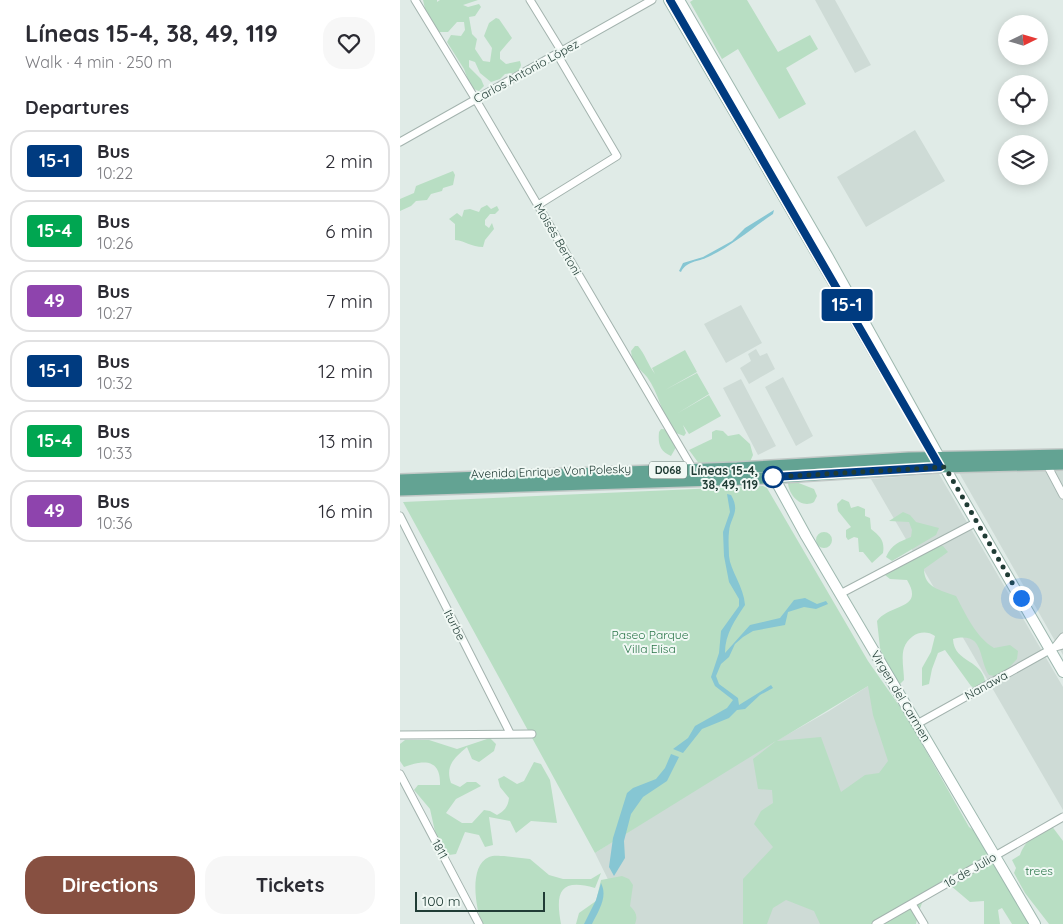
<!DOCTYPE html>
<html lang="en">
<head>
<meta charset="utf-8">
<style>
	body { margin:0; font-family:Quicksand,sans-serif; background:#f7f7f7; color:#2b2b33; height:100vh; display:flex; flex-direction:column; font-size:19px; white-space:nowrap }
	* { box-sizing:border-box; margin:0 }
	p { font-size:16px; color:#7c7c81 }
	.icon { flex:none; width:28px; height:28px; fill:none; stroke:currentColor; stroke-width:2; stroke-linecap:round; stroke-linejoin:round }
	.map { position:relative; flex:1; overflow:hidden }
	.side { display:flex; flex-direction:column; background:#fff; width:400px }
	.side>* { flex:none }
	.badge { padding:0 10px; border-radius:4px; font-size:18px; line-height:32px }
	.needle { width:32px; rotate:85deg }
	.buttons { position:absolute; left:598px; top:15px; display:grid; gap:10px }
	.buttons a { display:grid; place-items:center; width:50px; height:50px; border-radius:50%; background:#fff; box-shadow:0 2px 12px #0003; font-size:25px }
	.scale { position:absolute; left:15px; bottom:12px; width:130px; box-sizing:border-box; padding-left:5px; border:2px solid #203c35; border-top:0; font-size:14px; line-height:18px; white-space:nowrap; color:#203c35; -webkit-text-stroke:4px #f0f8f4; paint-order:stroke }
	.you { position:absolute; width:25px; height:25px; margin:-12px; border:4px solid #fff; border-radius:50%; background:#1a73e8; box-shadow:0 0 0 8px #1a73e833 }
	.map>.badge { position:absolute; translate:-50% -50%; box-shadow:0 0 0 2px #fff }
	h2 { padding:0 25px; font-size:19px; line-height:45px }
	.round { display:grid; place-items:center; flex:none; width:52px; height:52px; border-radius:20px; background:#f7f7f7 }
	.head { display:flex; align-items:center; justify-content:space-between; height:85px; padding:0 25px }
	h1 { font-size:24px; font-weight:700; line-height:38px }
	.button { display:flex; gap:10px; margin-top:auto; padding:10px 25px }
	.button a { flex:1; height:58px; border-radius:20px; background:#875041; color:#fff; font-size:20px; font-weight:700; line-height:58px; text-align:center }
	.button a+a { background:#f7f7f7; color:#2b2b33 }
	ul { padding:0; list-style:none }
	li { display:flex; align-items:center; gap:15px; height:62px; margin:0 10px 8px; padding:0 15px; border:2px solid #e1e1e2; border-radius:20px }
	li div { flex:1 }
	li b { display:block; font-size:19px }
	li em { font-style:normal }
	li .badge { min-width:55px; font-weight:700; text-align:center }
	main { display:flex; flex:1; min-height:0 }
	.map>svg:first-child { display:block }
</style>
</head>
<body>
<main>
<section class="side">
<div class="head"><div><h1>Líneas 15-4, 38, 49, 119</h1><p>Walk · 4 min · 250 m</p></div><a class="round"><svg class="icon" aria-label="heart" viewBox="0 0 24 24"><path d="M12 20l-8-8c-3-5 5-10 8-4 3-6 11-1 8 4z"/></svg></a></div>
<h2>Departures</h2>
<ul>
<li><span class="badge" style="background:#003b80;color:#fff">15-1</span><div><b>Bus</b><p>10:22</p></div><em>2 min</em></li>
<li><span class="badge" style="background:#00a651;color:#fff">15-4</span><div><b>Bus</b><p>10:26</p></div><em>6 min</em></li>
<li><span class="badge" style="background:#8e44ad;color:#fff">49</span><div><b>Bus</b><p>10:27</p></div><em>7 min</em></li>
<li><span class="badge" style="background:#003b80;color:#fff">15-1</span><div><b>Bus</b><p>10:32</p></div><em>12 min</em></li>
<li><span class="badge" style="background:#00a651;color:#fff">15-4</span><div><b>Bus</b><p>10:33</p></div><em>13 min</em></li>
<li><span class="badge" style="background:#8e44ad;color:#fff">49</span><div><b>Bus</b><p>10:36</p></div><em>16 min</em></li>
</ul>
<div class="button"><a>Directions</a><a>Tickets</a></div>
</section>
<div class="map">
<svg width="663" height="924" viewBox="0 0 663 924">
	<rect width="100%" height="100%" fill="#e0ebe7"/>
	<path fill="#cedbd6" d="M415,0H435L471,65L455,73Z
		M515,130L545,181L466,227L437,177Z
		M341,305L362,343L326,363L304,324Z
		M356,349L360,356L367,353L375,369L349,384L340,368L351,361L348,354Z
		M383,377L413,436L396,446L365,387Z
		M341,379L376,446L358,455L323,388Z
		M663,467V655L557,469Z
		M539,474L663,687V810L471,479Z
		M479,679L580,861L470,924H230L195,853L327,769L429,711Z"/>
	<path fill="#b8dec3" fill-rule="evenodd" d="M23,0H37V2L40,0H78L63,5L68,7L79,4L81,7L75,16L69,17L72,34L77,39L75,49L83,61L90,62L92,48L84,36L89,23L96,18L99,19L112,38L100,52V59L106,64L120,61L121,65L119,72L105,74L100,79L91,82L80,73L75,62L69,60V67L81,79L84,86L79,91L71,88L64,69L47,42L51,35L61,36L65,30L64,22H57L48,32H38L26,13Z
		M293,0H347L378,52L410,35L418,49L386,68L406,104L379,119L338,49L322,59L290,2Z
		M53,171L55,175L53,185L43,188L42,191L31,194L27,200L16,201L11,206L0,211V199L14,193L16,186Z
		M87,205L91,209L97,206L99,210L95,214H90L85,220V225L89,228L92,223L94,229L85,240L83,247C71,247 66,241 55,240V224L49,219L57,213L62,217L64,210L70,209L79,212L81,208Z
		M235,346H238C245,354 248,365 255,374L252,368L285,350L297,372L265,390L297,373L309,394L278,413L309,395L321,416L289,434L283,425L286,433L284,436L276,433L279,442L271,456C259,451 258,443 259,432L261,429L274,430C261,414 259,393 247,377C239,368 232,364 231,351Z
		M316,430L323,431L328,436L339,434L350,444L353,455L349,464L339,468L326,462L300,465L289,450L312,439V432Z
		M391,480L414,489L417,496L414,502C402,509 389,496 388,483Z
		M363,486L367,488L468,661L505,714L569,827L592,844L600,872L620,909L634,924H612L602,908L598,910L600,924H584V901L570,902L544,880C524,891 521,903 516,924H420L414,911L386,900L373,908L367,924H343V879L373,847L354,824L361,811L373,803L372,790L358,789L353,759L376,741L195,853L3,502ZM468,686L473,715L488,761L479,773L465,775L441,792L421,737L377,741Z
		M442,499L449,502L451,508L458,506L465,509V516L470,518L471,529C480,536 485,541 483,553L472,563L463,552H459L458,538L454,537L448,540L446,537V530L451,527L438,511L437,504Z
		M503,512L510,515L516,522L539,528L536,535L492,561L486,557C492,544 499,542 511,537L512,530L509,522L489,521Z
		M416 540a8 8 0 1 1 16 0a8 8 0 1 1-16 0Z
		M543,546L548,552L524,569C524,588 541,590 556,596C566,615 576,637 594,648L610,645L618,651L617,659L600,677L589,675C578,659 585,631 553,639C554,664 584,658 586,686L578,691L571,686L545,650L538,653L532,669L529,684L522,686V668L531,652L535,636C524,628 509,634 504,648C501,657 504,671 504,680L496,688L480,648L477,621C490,603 525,610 507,580L490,579L485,575C493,558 526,547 543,546Z
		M90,738L96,744L94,751L79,762L72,759L67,747C54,758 45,766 51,783L60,787L67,782H76L81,786L56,799L46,813L62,823H72L84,810L90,811L97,815C104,811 108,807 109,798L100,787L98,779L104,776L117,784L124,781L134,762L141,764L150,780L157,823L131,821L116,833L110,821L89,817L93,845L85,847L79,835L65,832L56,854L49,855L36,836L30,809L14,790L18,785H40C41,758 23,760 4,767L0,761V744L5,740H29L57,749Z
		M651,825L663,841V924H649L625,893L614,873L616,868L612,860L620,855C624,843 638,827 651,825Z
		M104,856L130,859L149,875L163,879H191L201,873L195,888C160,878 155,892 161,924H82C76,909 68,866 89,857C93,855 100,856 104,856Z
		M222,876L229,879L233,885L230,906C236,912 238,916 235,924H176L179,913L196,901L201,880Z"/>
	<path fill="#86c6d3" d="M374,210L373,214C351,229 332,246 308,257C298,262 286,261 281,272L279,271L283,263L303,257L332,241L345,228Z
		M327,494L331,495C341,512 330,517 329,532C328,540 329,549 329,556C330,570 344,587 345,605C335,620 325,634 325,653L350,625L380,618L394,600L405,598L417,604L426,601L428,604L416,609L404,607L388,612L385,625L353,631L343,637L335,644L329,657L321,664L316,676L319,684L338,698L339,705L371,685L373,688L360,695L345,709L337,710L329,718L302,729L283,753L273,749L288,738L295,726L327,708L333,700L315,686L311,677L319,653L321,631L339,606V599L329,582L324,556L323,532L330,512Z
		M271,754L279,757L267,781L243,797L231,814L224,841L225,858L214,876L209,867L213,838L227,793L233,788L256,779L265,768Z
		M201,883C208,897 199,910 192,924H184L196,900Z"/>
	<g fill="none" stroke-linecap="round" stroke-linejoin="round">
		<g stroke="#a3b3ae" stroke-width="9">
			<path id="street" d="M15,0L76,100L294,471
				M130,0L162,52
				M0,142L252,0
				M138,205L217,156L157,54
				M646,463L663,495
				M0,516L110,733
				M440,594L577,522
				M655,647L663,637
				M517,724L655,647L663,645
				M0,735L132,734
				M0,774L79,924
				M512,904L524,924
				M476,924L663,817"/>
		</g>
		<g stroke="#9eb8af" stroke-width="12">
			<path id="secondary" d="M269,0L485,371
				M279,0L428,257L553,482L663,672
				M371,472L406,536L635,924"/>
		</g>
		<g stroke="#c1c8c6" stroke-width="14">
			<path id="primary" d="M0,480L337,468L509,458L663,455
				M0,490L348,479L540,467L663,464"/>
		</g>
		<use href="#street" stroke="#fff" stroke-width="7"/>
		<use href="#secondary" stroke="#fff" stroke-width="10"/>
		<use href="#primary" stroke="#63a393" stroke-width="11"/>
	</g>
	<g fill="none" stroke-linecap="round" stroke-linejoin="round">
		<g stroke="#fff" stroke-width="11">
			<path id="line" d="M270,0L540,467L373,477"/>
		</g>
		<use href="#line" stroke="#003b80" stroke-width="8"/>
		<path stroke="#203c35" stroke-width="5" stroke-dasharray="0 9" d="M373,477L545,467L621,598"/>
	</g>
	<circle fill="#fff" stroke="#003b80" stroke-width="2.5" cx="373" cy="477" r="10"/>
	<g text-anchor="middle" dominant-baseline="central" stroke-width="4" stroke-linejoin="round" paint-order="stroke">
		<rect fill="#f0f8f4" stroke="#5e746e" stroke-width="1" x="249" y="461.5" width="38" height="17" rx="4"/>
		<g font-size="11" font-weight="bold" fill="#203c35">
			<text x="268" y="470">D068</text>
		</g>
		<g font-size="12" fill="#203c35" stroke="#f0f8f4">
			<text transform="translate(126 71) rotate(-29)">Carlos Antonio López</text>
			<text transform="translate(158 239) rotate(60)">Moisés Bertoni</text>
			<text transform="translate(151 471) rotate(-2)">Avenida Enrique Von Polesky</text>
			<text transform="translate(55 625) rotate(63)">Iturbe</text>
			<text transform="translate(586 685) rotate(-29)">Nanawa</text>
			<text transform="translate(501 696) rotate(59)">Virgen del Carmen</text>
			<text transform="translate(40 849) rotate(62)">1811</text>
			<text transform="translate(570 870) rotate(-30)">16 de Julio</text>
		</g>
		<g font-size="12" font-weight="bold" fill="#203c35" stroke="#f0f8f4" text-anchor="end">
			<text x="358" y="470">Líneas 15-4,<tspan x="358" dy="14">38, 49, 119</tspan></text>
		</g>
		<g font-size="12" fill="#297448" stroke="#f0f8f4">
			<text x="250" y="634">Paseo Parque<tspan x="250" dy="14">Villa Elisa</tspan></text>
			<text x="639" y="870">trees</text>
		</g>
	</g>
</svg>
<div class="buttons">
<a><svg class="needle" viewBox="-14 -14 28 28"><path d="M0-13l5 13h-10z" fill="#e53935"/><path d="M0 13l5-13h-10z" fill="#7c7c81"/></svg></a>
<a><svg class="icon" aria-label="locate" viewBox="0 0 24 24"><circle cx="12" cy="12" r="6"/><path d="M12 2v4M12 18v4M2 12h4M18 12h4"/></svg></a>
<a><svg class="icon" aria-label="layers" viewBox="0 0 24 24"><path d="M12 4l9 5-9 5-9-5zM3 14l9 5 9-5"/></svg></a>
</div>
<div class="scale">100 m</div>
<div class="you" style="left:621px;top:598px"></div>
<b class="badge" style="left:447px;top:305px;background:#003b80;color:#fff">15-1</b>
</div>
</main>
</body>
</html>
